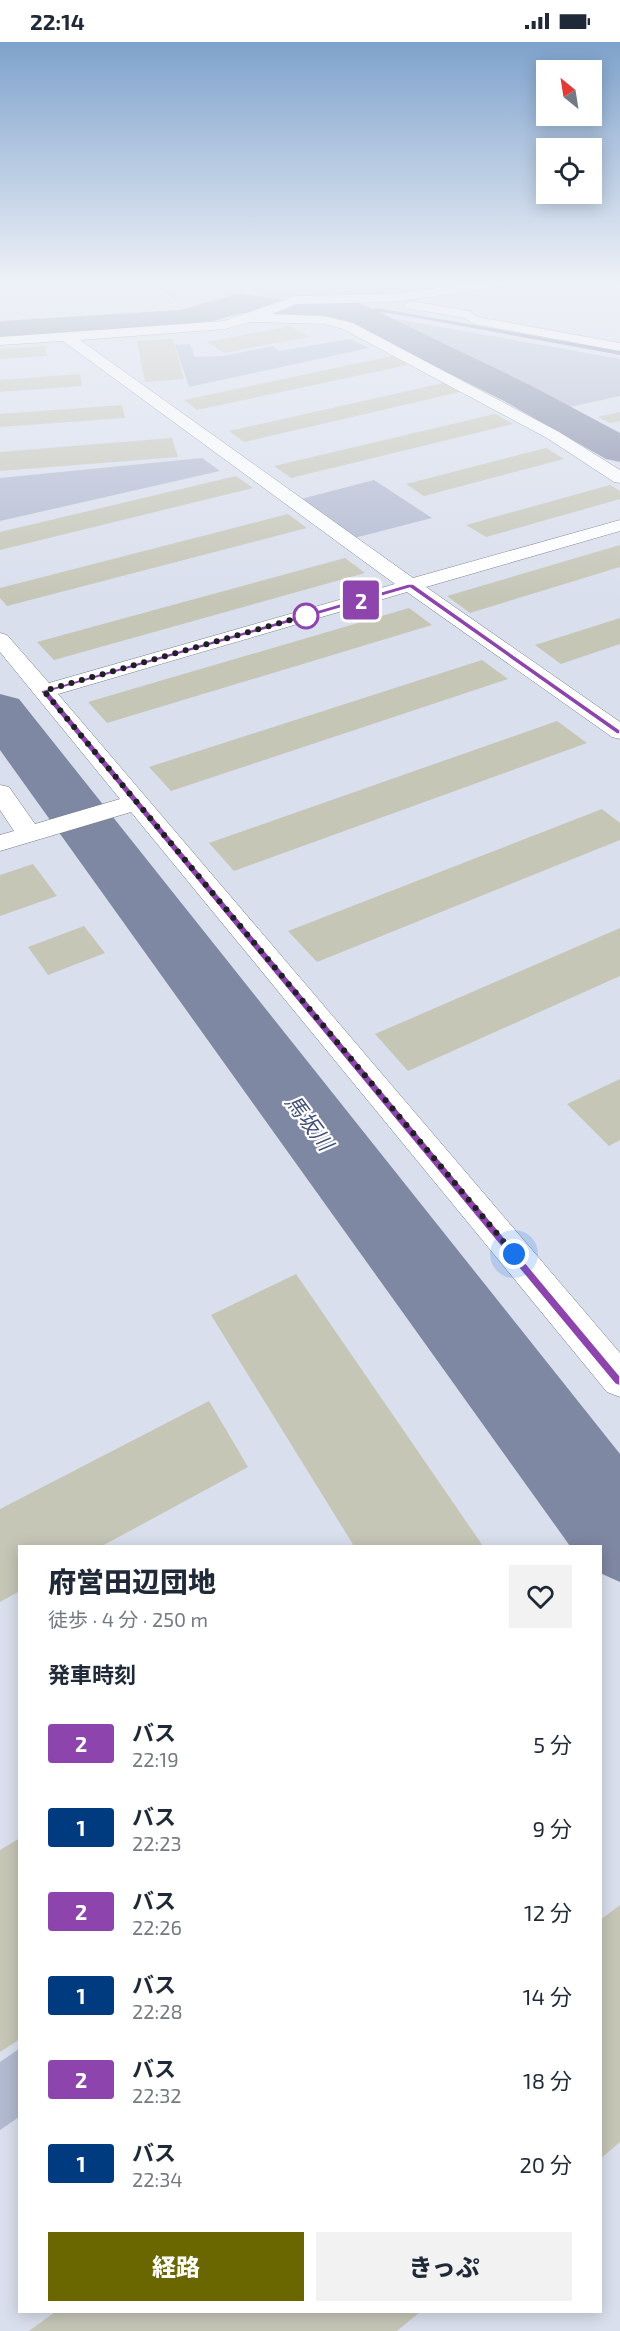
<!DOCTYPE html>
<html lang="ja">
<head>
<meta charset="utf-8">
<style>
	body { margin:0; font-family:"Exo 2","Noto Sans JP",sans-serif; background:#f2f2f3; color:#1f2937; height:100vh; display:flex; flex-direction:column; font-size:22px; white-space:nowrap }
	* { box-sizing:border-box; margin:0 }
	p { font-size:20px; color:#747a83 }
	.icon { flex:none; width:33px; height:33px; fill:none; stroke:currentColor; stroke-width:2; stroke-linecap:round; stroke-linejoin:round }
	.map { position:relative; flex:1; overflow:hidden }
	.panel { position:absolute; left:18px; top:1503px; width:584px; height:768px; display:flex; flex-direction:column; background:#fff; border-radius:0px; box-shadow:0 3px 15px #0003 }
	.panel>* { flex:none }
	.badge { padding:0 12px; border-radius:4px; font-size:21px; line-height:39px }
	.needle { width:39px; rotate:330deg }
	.tools { position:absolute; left:536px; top:18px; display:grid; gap:12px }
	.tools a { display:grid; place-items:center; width:66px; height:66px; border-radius:0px; background:#fff; box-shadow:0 3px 15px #0003; font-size:30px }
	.you { position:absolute; width:30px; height:30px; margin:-15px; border:4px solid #fff; border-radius:50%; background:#1a73e8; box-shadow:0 0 0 9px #1a73e833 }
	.map>.badge { position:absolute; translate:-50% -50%; box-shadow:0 0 0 3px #fff }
	h2 { padding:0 30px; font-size:22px; line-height:54px }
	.round { display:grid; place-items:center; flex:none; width:63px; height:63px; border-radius:0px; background:#f2f2f3 }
	.headline { display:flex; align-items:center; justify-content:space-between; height:102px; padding:0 30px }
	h1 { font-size:28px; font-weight:800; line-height:45px }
	.cta { display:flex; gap:12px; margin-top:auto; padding:12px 30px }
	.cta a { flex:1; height:69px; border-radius:0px; background:#6b6700; color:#fff; font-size:24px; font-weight:800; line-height:69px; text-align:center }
	.cta a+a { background:#f2f2f3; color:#1f2937 }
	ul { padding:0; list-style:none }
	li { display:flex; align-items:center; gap:18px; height:84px; padding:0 30px }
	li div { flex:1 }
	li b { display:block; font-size:22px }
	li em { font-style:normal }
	li .badge { min-width:66px; font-weight:700; text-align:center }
	.status { display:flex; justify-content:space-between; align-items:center; height:42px; padding:0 30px; background:#fff; direction:ltr }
	.status svg { height:16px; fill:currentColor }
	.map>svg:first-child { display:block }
</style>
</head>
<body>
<div class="status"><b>22:14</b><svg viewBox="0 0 49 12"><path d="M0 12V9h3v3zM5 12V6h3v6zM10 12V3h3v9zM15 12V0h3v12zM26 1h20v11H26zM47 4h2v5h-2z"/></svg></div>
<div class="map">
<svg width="620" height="2289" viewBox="0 0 620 2289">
	<rect width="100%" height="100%" fill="#dadfed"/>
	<path fill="#cad2e7" d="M233,238H484L382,253L272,256Z"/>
	<path fill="#b2bad1" d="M379,274L620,317V354L570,365Z
		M350,297L369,306L189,345L175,303L190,302L195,315L223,314L273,304L279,309Z
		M202,416L220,429L0,479V436Z
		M374,438L432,476L354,496L301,457Z
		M19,2007V2075L0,2088V2020Z"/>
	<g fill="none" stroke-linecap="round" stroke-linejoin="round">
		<path fill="#7f88a3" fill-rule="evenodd" d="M377,266L620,309V313L402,273L377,270L352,272L349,270Z"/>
		<path fill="#7f88a3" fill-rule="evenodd" d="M239,251L292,259L352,260L364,263L530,343L620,391V420L606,417L504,359L346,280L292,279L242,271L180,288L0,299V279L180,268Z
			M0,652L19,657L620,1412V1540L600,1531V1504H570L0,708Z"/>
	</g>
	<path fill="#c6c6b7" d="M281,238H352L362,243L321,251L305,242L292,244Z
		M290,284L309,295L224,311L207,300Z
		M173,297L184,337L145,340L137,299Z
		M45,304L47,314L0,317V307Z
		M392,314L408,323L197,368L184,358Z
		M80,332L82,344L0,350V338Z
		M443,341L460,350L244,400L229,389Z
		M122,363L125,376L0,385V372Z
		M620,370V379L610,381L598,375Z
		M495,372L513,382L291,436L274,424Z
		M172,396L178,415L0,429V410Z
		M546,406L564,417L424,454L406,442Z
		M236,434L253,446L0,508V490Z
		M610,443L620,449V457L486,495L466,483Z
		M288,472L307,486L7,564L0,556V546Z
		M620,503V525L470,571L447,554Z
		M345,516L365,531L54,618L37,600Z
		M409,566L432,583L107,681L88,660Z
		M620,576V602L561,622L535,603Z
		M482,618L508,637L171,749L149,725Z
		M557,679L587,701L234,829L209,801Z
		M602,767L620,781V798L317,920L288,889Z
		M33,822L57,854L0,874V833Z
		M84,884L105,911L48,933L28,905Z
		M620,886V934L408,1029L375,992Z
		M620,1037V1098L609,1104L567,1062Z
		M296,1232L483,1504H354L211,1273Z
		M209,1359L248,1425L102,1504H20V1549L0,1560V1467Z
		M20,1796V1997L0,2010V1808Z
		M620,1863V2100L600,2117V1878Z
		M55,2270H420L397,2289H29Z"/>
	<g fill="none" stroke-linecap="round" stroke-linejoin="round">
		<g stroke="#757a87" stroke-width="1">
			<path id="minor" d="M491,238H524L518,242L393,260L297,262L272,272L324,274L353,281L559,390L620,428V441L614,440L547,396L343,287L324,282L251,280L225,287L80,298L413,536L620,478V489L426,545L620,680V697L612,695L407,550L58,652L620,1311V1355L607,1350L131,770L0,809V793L14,789L0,768V743L9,745L35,782L120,757L0,610V591L7,593L49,641L395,542L63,299L0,303V295L224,279L295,254L393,252Z
				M411,259L469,269L478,275L620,301V309L474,282L465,276L406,266L404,263Z"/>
		</g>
		<path stroke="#787b84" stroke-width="1.5" stroke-dasharray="1.5 2" stroke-linecap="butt" d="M150,238L175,256L177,260"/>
		<use href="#minor" fill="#fff" fill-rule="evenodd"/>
	</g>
	<linearGradient id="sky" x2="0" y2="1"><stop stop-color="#7ea2cc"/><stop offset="0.43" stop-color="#eef1f7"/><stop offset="1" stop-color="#eef1f7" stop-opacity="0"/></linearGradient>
	<rect width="620" height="559" fill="url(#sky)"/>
	<path fill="#8e44ad" stroke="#fff" stroke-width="1.5" d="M408,542H413L620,688V692H617L410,546L49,650L620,1334V1344L615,1342L40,649Z"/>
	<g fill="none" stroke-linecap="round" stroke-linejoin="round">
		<path stroke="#1e2025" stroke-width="6" stroke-dasharray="0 10.8" d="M306,574L308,573L44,649L514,1212"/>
	</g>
	<circle fill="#fff" stroke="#8e44ad" stroke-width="3" cx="306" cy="574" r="12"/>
	<g text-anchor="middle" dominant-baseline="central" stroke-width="4.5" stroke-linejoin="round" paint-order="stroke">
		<g font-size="21" font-style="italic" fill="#43507a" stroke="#fff">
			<text transform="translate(310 1080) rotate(53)">馬坂川</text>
		</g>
	</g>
</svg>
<div class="tools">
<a><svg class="needle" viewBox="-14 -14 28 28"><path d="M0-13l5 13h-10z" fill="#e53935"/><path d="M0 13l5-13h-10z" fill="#747a83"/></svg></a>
<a><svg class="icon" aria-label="locate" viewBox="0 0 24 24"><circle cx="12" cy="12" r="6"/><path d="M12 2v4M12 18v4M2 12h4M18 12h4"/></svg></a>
</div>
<div class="you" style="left:514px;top:1212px"></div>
<b class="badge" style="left:361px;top:558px;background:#8e44ad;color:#fff">2</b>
<section class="panel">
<div class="headline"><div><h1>府営田辺団地</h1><p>徒歩 · 4 分 · 250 m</p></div><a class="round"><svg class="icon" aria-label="heart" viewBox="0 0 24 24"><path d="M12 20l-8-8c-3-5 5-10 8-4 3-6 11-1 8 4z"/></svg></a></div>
<h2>発車時刻</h2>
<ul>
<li><span class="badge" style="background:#8e44ad;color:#fff">2</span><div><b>バス</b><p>22:19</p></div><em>5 分</em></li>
<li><span class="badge" style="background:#003b80;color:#fff">1</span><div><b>バス</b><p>22:23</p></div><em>9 分</em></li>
<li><span class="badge" style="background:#8e44ad;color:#fff">2</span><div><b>バス</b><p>22:26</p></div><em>12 分</em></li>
<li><span class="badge" style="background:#003b80;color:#fff">1</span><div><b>バス</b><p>22:28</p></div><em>14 分</em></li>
<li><span class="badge" style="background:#8e44ad;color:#fff">2</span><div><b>バス</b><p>22:32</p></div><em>18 分</em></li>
<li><span class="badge" style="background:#003b80;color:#fff">1</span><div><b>バス</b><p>22:34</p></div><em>20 分</em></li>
</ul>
<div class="cta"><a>経路</a><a>きっぷ</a></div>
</section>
</div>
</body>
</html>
